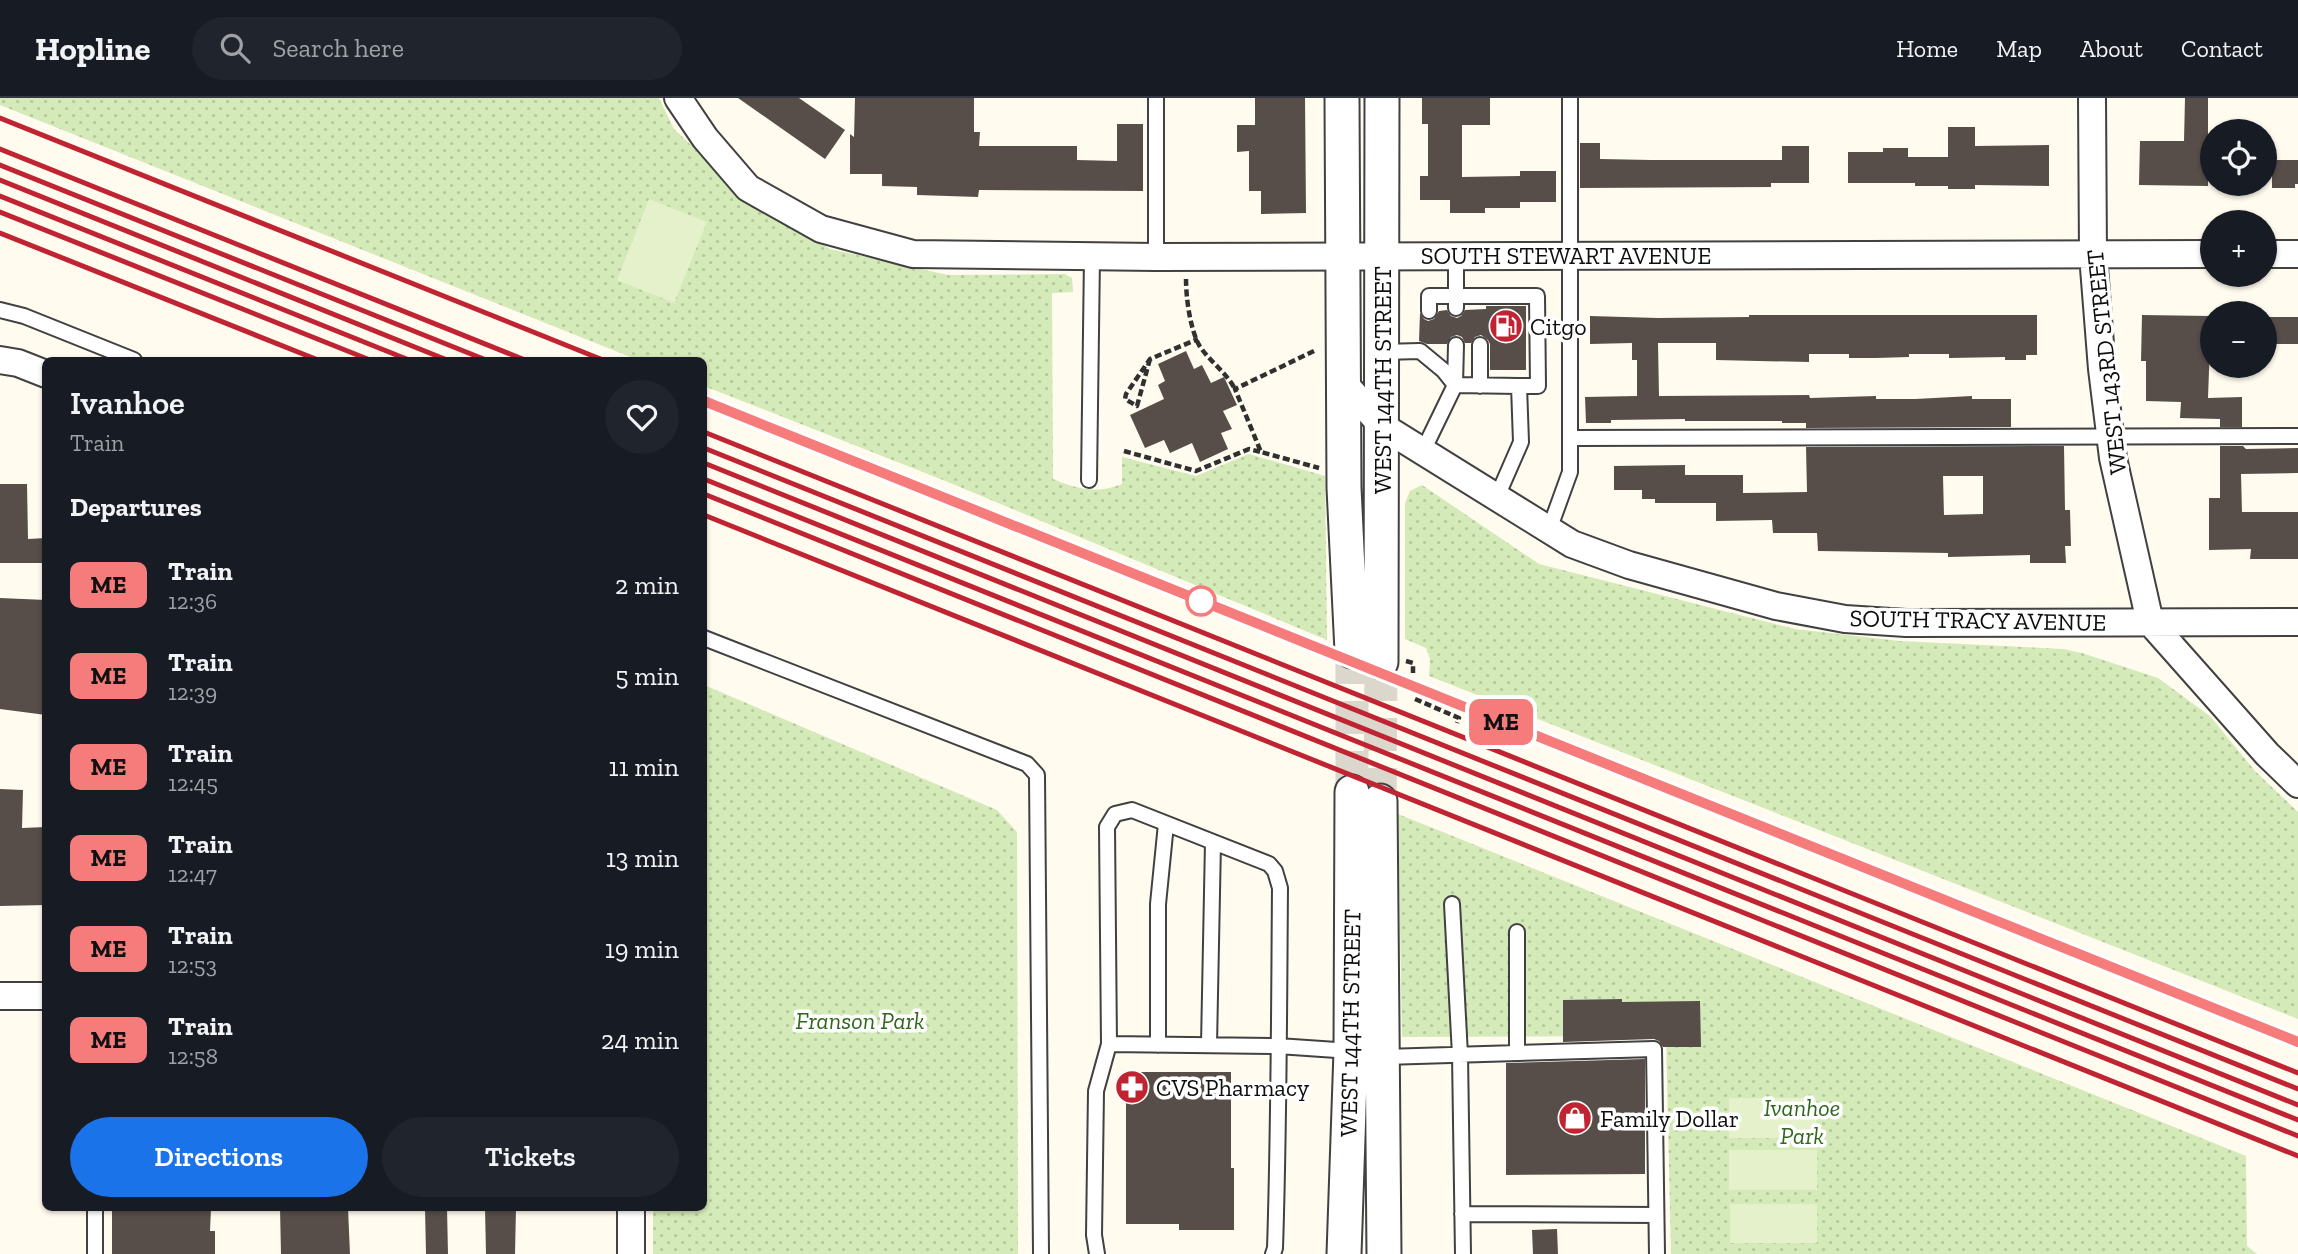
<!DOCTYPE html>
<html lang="en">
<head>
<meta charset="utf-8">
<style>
	body { margin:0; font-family:"Zilla Slab",serif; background:#20242c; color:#f1f3f6; height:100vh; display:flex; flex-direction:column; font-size:26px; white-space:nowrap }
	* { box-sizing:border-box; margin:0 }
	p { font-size:23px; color:#9ea1a6 }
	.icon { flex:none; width:38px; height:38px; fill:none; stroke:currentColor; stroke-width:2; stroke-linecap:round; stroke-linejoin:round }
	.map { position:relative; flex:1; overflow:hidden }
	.details { position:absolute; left:42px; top:259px; width:665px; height:854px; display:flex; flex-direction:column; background:#171b24; border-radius:10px; box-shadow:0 2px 5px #0004 }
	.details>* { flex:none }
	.badge { padding:0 14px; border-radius:10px; font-size:24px; line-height:46px }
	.fabs { position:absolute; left:2200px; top:21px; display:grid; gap:14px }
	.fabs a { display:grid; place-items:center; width:77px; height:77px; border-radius:50%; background:#171b24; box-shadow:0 2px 5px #0004; font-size:35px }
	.map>.badge { position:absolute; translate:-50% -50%; box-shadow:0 0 0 4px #fff }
	h2 { padding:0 28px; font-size:26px; line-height:63px }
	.round { display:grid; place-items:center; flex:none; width:74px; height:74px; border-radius:37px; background:#20242c }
	.overview { display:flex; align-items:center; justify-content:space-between; height:119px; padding:0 28px }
	h1 { font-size:33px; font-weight:600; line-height:52px }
	.primary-button { display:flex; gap:14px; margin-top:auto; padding:14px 28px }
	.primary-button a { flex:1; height:80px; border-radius:42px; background:#1a73e8; color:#fff; font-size:28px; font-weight:600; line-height:80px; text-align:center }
	.primary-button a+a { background:#20242c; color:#f1f3f6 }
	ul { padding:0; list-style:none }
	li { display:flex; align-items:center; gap:21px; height:91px; padding:0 28px }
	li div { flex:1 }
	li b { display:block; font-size:26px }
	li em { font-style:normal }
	li .badge { min-width:77px; font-weight:700; text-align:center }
	header { display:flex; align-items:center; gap:42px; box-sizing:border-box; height:98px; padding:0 35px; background:#171b24; border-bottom:2px solid #363941 }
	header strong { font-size:33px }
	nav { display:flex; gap:38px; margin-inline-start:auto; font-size:24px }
	.search { width:490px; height:63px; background:#20242c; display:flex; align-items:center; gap:18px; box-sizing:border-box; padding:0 24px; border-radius:38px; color:#9ea1a6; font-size:26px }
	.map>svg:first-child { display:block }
</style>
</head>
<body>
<header>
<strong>Hopline</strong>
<div class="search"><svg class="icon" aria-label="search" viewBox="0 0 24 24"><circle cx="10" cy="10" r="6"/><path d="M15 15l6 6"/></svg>Search here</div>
<nav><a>Home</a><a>Map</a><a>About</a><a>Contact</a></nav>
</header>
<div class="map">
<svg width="2298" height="1156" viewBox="0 0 2298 1156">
	<defs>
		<pattern id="grass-dots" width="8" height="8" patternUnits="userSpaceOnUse" patternTransform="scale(1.75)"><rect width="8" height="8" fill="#d4eab8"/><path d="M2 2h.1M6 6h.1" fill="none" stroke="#b5c89d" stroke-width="1.8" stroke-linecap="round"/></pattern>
	</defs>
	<rect width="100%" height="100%" fill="#fffbef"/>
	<path fill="url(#grass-dots)" d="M0,0H659L674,31L755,107L830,151L948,177L1065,176L1072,180L1073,194L1052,195L1053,381C1076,391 1098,396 1122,386V359L1196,378L1249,356L1325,378L1327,542L943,382L704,288V262H638L0,7Z
		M1422,387L1539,466L1795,531L1900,543L2063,551L2082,555L2158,580L2210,618L2255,673L2298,714V921L1429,578L1430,561L1426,550L1405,541V405L1410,393Z
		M704,587L997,712L1017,734L1018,1156H653V1110H704Z
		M1398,716L2246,1058L2247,1148L2257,1156H1671L1666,938L1402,939Z"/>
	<path fill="#e5f1ca" d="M649,101L707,124L674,205L617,182Z
		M1729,1000H1816V1040H1729Z
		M1729,1052H1817V1092H1729Z
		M1730,1106H1817V1145H1730Z"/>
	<path fill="#574e4a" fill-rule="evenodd" d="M738,0H799L845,32L825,61Z
		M855,0H974V34H980L979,48H1077V62L1117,63V26H1143V93L979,92L978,99L917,97V89L882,88V76H850V36L854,39Z
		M1255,0H1305L1306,115L1261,116V93H1249V53L1237,54V27H1255Z
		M1422,0H1490V27H1462V79L1520,78V73H1556V104H1520V110H1485V115H1450V102H1420V78H1428V26H1422Z
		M2185,0H2208V88L2139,87L2140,43H2184Z
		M1948,29H1975V48L2049,47V88L1975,87V91H1948V88H1915V85H1848V54H1883V50H1908V59H1948Z
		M1580,45H1600V61L1651,62H1782V48H1809V85H1771V89L1580,90Z
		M2272,62H2298V86H2295V90H2272Z
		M1486,208H1526V272H1490V246L1488,242L1481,237L1475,239L1471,245H1465L1462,239L1457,237L1451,239L1447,246H1427L1419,243L1420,215L1424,221L1428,223L1434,221L1439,213L1447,212L1451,218L1457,220L1461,218L1465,212L1486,211Z
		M1749,217H2037V257H2026V262H2005V259L1949,260V256H1909V259L1876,260H1849V256H1809V264L1716,262V245H1658L1659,298L1809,297L1810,300L1876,298V301H1915L1972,298V301H2011V329L1806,330V325H1782V323H1685V321L1611,322V325H1586L1585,299L1637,298V262H1632V245L1590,246V218L1658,220L1749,219Z
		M2142,217L2211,218L2208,300L2242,299V329H2220V321L2180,320L2181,304L2146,303V263H2141Z
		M2264,219H2298V246H2264Z
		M1186,253L1194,271L1202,267L1211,285L1224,279L1237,307L1223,313L1232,331L1221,335L1228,351L1200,364L1192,345L1170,355L1164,342L1145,350L1130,317L1164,301L1158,287L1165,283L1158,266Z
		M2064,348L2065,412H2070L2071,448H2065L2066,465H2030V457L1948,459V455L1818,453L1817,435H1773L1772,422L1716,423V405H1655V401H1642V392H1614V368L1685,367V377H1743V395L1807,394L1806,349ZM1943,378H1983V416L1944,417Z
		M2220,348H2243L2246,351L2298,350V375L2241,376L2242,414H2298V461H2250L2251,451L2209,452V400H2220Z
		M0,386H27L28,441L46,440V465H0Z
		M0,500L46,502V617L0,611Z
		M0,691L23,692L22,730L46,729V807L0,808Z
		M1622,901V904L1700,903L1701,949H1663L1659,943L1654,941L1563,944V902Z
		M1645,961V1076L1506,1077V965Z
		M1126,974H1231V1070H1234V1132H1179V1126H1126V993H1124Z
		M112,1110H211L210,1133H215V1156H112Z
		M280,1110H348L350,1156H281Z
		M425,1110H447L448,1156H426Z
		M485,1110H516L515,1156H486Z
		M1557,1131L1558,1156H1533L1532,1132Z"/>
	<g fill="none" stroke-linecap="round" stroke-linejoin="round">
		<path stroke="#dbd7cd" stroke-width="33" stroke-dasharray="33 17" stroke-linecap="butt" d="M1352,553V694
			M1380,703L1381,564"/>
		<g stroke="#414141" stroke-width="18">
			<path id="service" d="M1156,0V159
				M1456,156V210
				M0,212L24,218L134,262
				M1429,213V198H1537L1538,288H1519
				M1456,247L1455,287L1519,288L1521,344L1497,399
				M1480,247V288
				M1382,254L1420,253L1443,272L1455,287L1423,353
				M1572,340L2298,338
				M1089,382L1092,159
				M1549,432L1570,374V0
				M704,540L1027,666L1037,677L1041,1156
				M1452,806L1460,957L1463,1156
				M1517,834V955
				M1158,947V806L1166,726
				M1209,947L1213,744
				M1384,959L1654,951L1657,1156
				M95,1110V1156
				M1462,1116L1656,1117
				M1097,1156L1094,1137L1096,993L1109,946
				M1273,1156L1275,1150C1279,1030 1279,910 1280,790L1275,773L1269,766L1132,712L1115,716L1107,729L1109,946L1278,948L1351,953"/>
		</g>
		<g stroke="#414141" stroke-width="30">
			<path id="minor" d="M678,0L705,40L748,90L821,131L913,156L1156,159L2212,156
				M2092,0L2093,157L2102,271L2113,360L2150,524L2267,656L2298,686
				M2264,156H2298
				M0,262L18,265L46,276
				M1344,285L1382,328L1572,446L1629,467L1776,508L1845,521L1906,525L2298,524
				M0,898H46
				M631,1110V1156"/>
		</g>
		<g stroke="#414141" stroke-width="37">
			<path id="tertiary" d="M1342,0L1344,390L1352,553
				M1381,564L1382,0
				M1380,703L1384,1156
				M1344,1156L1351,953L1352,694"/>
		</g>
		<path stroke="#303030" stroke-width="4.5" stroke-dasharray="7 3.5" stroke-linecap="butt" d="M1186,181C1186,200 1190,230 1199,247C1209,263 1226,274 1235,291
			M1314,253L1235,291L1261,354L1319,370
			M1150,261L1137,308L1125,301L1126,296L1150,261L1198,241
			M1124,353L1196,373L1249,351L1261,354
			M1406,563L1413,565V575
			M1415,601L1459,620L1457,625"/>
		<use href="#service" stroke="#fff" stroke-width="14"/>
		<use href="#minor" stroke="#fff" stroke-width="26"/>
		<use href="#tertiary" stroke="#fff" stroke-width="33"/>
		<path stroke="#c02433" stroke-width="5" d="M0,20L603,262
			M0,51L525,262
			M0,67L486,262
			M0,82L447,262
			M0,98L409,262
			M0,114L370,262
			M0,135L318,262
			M704,303L2298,944
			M704,334L2298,975
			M704,350L2298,991
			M704,365L2298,1007
			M704,381L2298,1022
			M704,396L2298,1038
			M704,417L2298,1058"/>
	</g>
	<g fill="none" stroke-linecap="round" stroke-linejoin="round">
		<g stroke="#fff" stroke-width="16">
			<path id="line" d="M704,303L2298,944"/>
		</g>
		<use href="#line" stroke="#f67b7b" stroke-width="10"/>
	</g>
	<defs>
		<g id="fuel-disc" transform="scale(1.75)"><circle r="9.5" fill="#c02433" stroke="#fff"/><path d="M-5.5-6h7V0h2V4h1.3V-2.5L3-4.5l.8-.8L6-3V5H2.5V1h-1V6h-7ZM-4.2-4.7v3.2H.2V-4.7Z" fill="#fff"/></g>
		<g id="pharmacy-disc" transform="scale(1.75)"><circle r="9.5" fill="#c02433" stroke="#fff"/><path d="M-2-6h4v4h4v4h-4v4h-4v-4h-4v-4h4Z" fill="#fff"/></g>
		<g id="shop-disc" transform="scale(1.75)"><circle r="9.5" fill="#c02433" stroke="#fff"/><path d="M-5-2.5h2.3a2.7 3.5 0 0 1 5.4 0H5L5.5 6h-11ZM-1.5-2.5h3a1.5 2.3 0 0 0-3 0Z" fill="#fff"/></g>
	</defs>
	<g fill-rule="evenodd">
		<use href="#fuel-disc" x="1506" y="228"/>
		<use href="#pharmacy-disc" x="1132" y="989"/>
		<use href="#shop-disc" x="1575" y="1020"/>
	</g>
	<circle fill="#fff" stroke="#f67b7b" stroke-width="3.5" cx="1201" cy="503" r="14"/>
	<g text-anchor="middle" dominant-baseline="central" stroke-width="7" stroke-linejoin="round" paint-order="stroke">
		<g font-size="24" fill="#0e0e0e" stroke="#fff">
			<text x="1566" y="157">SOUTH STEWART AVENUE</text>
			<text transform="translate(2106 264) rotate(-96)">WEST 143RD STREET</text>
			<text transform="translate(1382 282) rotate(-90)">WEST 144TH STREET</text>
			<text transform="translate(1978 522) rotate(1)">SOUTH TRACY AVENUE</text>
			<text transform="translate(1350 925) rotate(-89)">WEST 144TH STREET</text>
		</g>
		<g font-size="24" fill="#0e0e0e" stroke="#fff" text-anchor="start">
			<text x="1530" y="228">Citgo</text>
			<text x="1156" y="989">CVS Pharmacy</text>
			<text x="1600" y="1020">Family Dollar</text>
		</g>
		<g font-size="24" font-style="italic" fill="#30671d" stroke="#fff">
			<text x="860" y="922">Franson Park</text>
			<text x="1802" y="1009">Ivanhoe<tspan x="1802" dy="28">Park</tspan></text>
		</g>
	</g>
</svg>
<div class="fabs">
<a><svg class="icon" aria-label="locate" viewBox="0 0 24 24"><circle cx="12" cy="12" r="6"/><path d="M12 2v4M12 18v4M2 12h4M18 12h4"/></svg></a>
<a>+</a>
<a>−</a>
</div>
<b class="badge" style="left:1501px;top:624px;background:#f67b7b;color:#111">ME</b>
<section class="details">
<div class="overview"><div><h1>Ivanhoe</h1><p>Train</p></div><a class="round"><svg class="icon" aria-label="heart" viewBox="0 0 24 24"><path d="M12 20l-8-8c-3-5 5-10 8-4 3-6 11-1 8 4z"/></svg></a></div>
<h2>Departures</h2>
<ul>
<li><span class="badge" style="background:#f67b7b;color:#111">ME</span><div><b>Train</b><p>12:36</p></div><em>2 min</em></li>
<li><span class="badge" style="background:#f67b7b;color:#111">ME</span><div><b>Train</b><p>12:39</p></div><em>5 min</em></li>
<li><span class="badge" style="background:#f67b7b;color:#111">ME</span><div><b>Train</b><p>12:45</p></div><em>11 min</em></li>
<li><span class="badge" style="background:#f67b7b;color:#111">ME</span><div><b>Train</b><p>12:47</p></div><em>13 min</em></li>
<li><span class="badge" style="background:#f67b7b;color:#111">ME</span><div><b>Train</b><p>12:53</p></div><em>19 min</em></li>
<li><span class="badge" style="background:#f67b7b;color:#111">ME</span><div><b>Train</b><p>12:58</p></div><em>24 min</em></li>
</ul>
<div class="primary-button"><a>Directions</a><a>Tickets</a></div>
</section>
</div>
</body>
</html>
